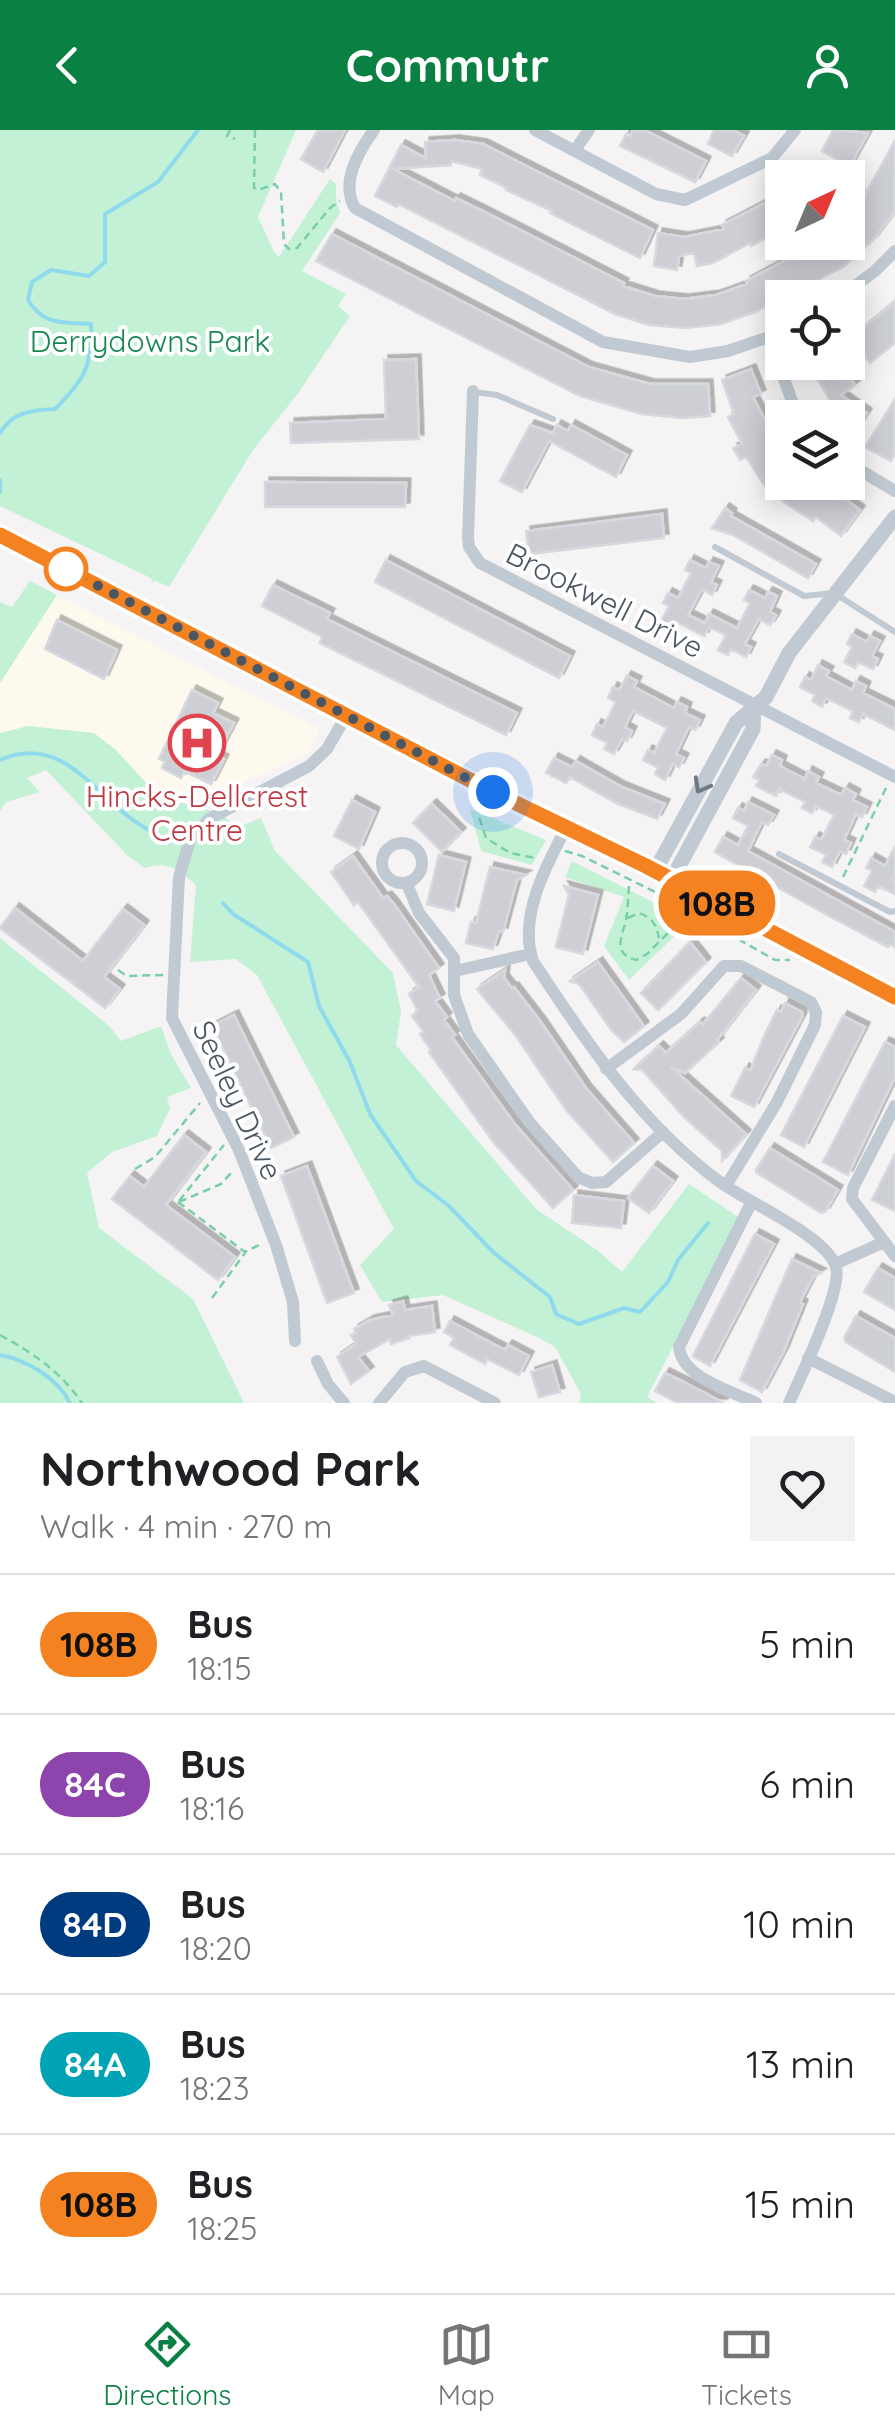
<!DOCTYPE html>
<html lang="en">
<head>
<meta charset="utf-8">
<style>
	body { margin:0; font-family:Quicksand,sans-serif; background:#f2f2f2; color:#202124; height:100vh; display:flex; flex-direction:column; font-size:38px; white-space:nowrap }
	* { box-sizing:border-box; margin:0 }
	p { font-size:32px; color:#757577 }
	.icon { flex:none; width:55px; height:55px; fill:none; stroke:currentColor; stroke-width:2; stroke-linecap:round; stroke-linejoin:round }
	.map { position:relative; height:1273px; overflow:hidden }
	.sheet { display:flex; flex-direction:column; background:#fff; flex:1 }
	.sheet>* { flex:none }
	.badge { padding:0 20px; border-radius:32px; font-size:35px; line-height:65px }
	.needle { width:65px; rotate:44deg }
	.controls { position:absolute; left:765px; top:30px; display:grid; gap:20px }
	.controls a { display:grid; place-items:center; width:100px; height:100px; border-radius:0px; background:#fff; box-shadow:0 5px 25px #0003; font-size:50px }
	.you { position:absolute; width:50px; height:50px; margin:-25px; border:8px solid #fff; border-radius:50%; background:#1a73e8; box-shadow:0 0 0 15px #1a73e833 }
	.map>.badge { position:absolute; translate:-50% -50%; box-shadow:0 0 0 5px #fff }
	.round { display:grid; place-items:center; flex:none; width:105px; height:105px; border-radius:0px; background:#f2f2f2 }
	.overview { display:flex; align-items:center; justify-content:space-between; height:170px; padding:0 40px }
	h1 { font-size:48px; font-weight:700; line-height:75px }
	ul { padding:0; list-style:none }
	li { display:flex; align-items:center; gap:30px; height:140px; padding:0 40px; border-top:2px solid #e0e0e0 }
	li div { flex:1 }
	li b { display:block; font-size:38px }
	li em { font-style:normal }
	li .badge { min-width:110px; font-weight:700; text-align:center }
	header { display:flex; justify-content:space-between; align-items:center; height:130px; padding:0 40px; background:#0b8043; color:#fff; font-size:45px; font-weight:700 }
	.tab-bar { display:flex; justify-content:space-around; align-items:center; height:140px; border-top:2px solid #e0e0e0; background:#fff; font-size:28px; color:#757577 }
	.tab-bar a { display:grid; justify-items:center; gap:5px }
	.tab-bar .active { color:#0b8043 }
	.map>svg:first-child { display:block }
</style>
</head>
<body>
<header><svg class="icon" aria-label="back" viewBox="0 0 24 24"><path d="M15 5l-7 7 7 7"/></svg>Commutr<svg class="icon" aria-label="person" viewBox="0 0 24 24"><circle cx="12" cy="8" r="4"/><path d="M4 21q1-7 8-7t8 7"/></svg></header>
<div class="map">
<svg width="895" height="1273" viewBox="0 0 895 1273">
	<defs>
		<filter id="shadow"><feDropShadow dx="4.5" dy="-4.5" stdDeviation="0" flood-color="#0004"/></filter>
	</defs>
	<rect width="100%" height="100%" fill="#f5f3f3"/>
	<path fill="#fdf9ef" d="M57,465L320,599L308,624L192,674L169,672L149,656L115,619L28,596L0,603V553Z"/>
	<path fill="#c3f1d5" d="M0,0H296L258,87L274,122L279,127L330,49L336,54V70L340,83L302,141L346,164L338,176L350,186L299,262L253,320L169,457L154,450L152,453L151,448L0,376Z
		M30,451L57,465L0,553V472L12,477Z
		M28,596L94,603L115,619L149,656L169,672L192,674L224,686L236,698L261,688L275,721L393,843L401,882L396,915L536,1079L597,1120L622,1142L689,1054L740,1088L647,1267L657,1273H579L581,1264L559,1224L554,1216L537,1207L443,1165L382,1172L360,1135L394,1099L257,845L236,829L190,832L196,755C179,740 168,730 145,738L128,726L46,640L27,648L40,662L6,672L0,681V603Z
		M470,679L546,710L532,735L481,721Z
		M572,731L690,791L629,850L604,816L624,767L565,747Z
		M0,808L109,896L121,911L161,896L171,924L191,958L167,967L170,978L157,1006L112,1022L87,1043L99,1098L193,1169L244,1273H0Z"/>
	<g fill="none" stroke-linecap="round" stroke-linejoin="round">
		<path stroke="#90daee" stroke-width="4" d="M0,303C12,282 32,280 55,279C84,250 93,236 91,194C63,192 44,196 28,170L32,152L51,140L89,146L105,132V84L158,52L198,0
			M0,350V362
			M0,630C59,605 87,655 129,687C141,697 156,704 170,712
			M223,773L233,784L308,832L319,876L350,932L370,984L416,1051L448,1075L494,1123L550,1167L556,1184L579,1194L624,1178L640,1182L668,1152L678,1130L708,1093
			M0,1225C26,1230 58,1248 70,1273"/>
	</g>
	<path fill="#cdcfd5" stroke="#d7d9de" stroke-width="2.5" filter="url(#shadow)" d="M318,0H345L323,42L301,29Z
		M633,0H644L706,31L695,52L620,16L626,4L630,6Z
		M714,0H733L744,6L732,26L708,14Z
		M833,0L868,3L850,36L822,21Z
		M455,10L483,14L653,100L640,128L550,83L552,81L506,60L507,58L480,45L482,39L451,31V35L393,39L455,71L456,68L481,80L624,153L623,156L655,166L684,169L716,165L747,154L746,151L820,112H848V93L861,77L855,72L861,65H865L895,10V81L873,110L843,137L755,182L721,194L686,198L649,195L615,184L398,74L397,77L375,66L401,15L426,28L425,12Z
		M780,65L782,105L776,108L774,104L751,116L750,113L713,133L697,136L694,123L679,126L677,140L654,136L658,103L684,107L724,99L722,95Z
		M332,104L589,237L650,254H708L710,286L682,288L642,284L580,266L316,131Z
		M895,172V213L870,233L851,208Z
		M416,229L419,309L291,313L290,293L386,289L384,230Z
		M807,232H840L855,255L841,265L867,283L848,312V288H831L836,280Z
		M751,239L761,264L753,267L768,296L765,298L782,326V352H814L835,368L838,364L860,380L841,406L816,387L813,391L785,373L764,355L746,327L740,330L733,318L742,314L728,287L734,284L722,250Z
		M895,269V323L891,331L865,317Z
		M530,295L553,303L557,295L568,301L571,295L627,325L616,347L549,311L522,362L500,351Z
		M265,352L406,353L405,377H265Z
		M725,378L732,383L731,386L816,434L808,448L733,405L712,398Z
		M662,384L664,408L529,424L526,401Z
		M386,430L570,526L559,548L375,452Z
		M690,430L706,438L709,432L719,436L711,452L717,455L712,465L702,459L688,485L705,493L709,484L737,498L750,473L744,470L749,460L765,468L768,462L777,466L770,482L776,485L774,489L770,495L759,489L745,514L751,517L746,527L731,519L728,525L718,520L726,505L709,497L704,506L674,491L671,497L661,491L669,476L663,473L668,463L678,468L691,443L685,440Z
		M273,455L330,483L327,489L517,583L506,605L320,513L322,507L262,476Z
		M57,490L117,520L104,549L45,519Z
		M852,504L867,512L870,506L880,511L872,526L878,529L873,539L858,532L855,538L844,532L852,517L847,514Z
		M818,535L829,541L826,546L852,560L856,551L866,556L863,563L895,579V600L863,584L859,592L850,588L853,581L826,568L822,577L812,571L815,565L800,557L805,547L811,550Z
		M627,546L637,551L634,557L674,578L677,572L687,577L685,583L700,590L695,600L689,597L676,624L684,628L679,637L673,634L665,650L655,644L658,638L643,630L648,620L654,623L667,598L633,581L625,597L632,601L627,611L622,609L614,624L604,619L607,613L592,605L597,594L603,597L616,572L608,568L613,557L619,560Z
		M192,560L218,573L213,583L234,593L217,625L224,629L211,654L184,641L181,648L162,638L165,632L159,629Z
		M772,625L782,630L780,636L805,649L808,641L819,647L816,653L841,665L845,658L856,664L853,670L867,677L862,687L856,684L844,710L851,713L846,724L840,721L832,737L822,732L826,725L810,717L815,707L821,710L834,685L816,676L812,683L802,678L805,672L779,659L776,666L756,656L759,650L753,647L761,634L766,636Z
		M554,628L572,637L576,631L622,657L665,674L657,689L616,673L570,647L566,653L546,643Z
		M352,670L375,682L359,719L334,706Z
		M748,672L774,685L768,695L762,692L748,721L895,802V817L890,814L888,817L827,785L715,722L723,707L738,715L748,696L733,688L738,678L744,681Z
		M432,674L461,702L442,722L413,693Z
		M895,716V743L892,750L895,751V764L878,756L875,762L864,756L872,741L866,738L871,728L885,736Z
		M439,725L466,732L454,781L427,774Z
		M353,726L383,768L387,766L394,774L439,838L429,845L440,868L435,871L447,887L444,890L455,905L452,907L514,993L573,1060L553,1078L494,1013L429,922L431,920L420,904L424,902L412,886L418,881L409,864L419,857L358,772L354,775L331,742Z
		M490,737L526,745L517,750L503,802L499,801L493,819L466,813L471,792L476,793Z
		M564,756L598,765L583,824L556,817L569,764Z
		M15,778L83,831L123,779L144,795L104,847L120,859L105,878L0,798Z
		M690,812L706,832L658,880L641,863Z
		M598,832L644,896L624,912L612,901L579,854L570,851Z
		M505,840L504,848L512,858L514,857L541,892L586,958L634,1013L613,1032L566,980L516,906L477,859Z
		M741,848L756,860L717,910L719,912L685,943L671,937L746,1004L722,1031V1021L685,988L642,940L634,939L659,916L666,923L700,892L703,894Z
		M785,873L802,882V887L754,977L731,966L745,938L750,941L765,904L777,880L781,882Z
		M234,885L294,1007L271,1018L212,896Z
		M843,886L865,897L804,1017L781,1005Z
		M885,912L895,917V947L848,1045L823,1032Z
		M184,1005L206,1022L166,1075L235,1127L218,1150L112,1069L130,1046L144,1057Z
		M770,1018L838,1060L825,1082L821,1083L757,1043L756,1040Z
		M895,1024V1081L872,1070Z
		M307,1036L354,1163L327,1173L281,1046Z
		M653,1036L673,1051L649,1083L628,1068Z
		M574,1065L624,1071L621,1098L572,1093Z
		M755,1104L774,1114L710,1236L693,1226Z
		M792,1129L821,1143L813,1147L800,1172L803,1174L784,1221L762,1262L740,1250Z
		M878,1138L895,1148V1180L864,1162Z
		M403,1171L405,1180L432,1176L435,1202L408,1206L409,1208L391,1214L390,1209L358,1227L369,1241L351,1254L337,1227L356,1214L351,1205L356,1203L354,1199L370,1190L393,1185L389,1175Z
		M856,1186L895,1208V1242L846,1212L844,1208Z
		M450,1191L505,1220L508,1215L529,1226L519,1245L487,1229L485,1234L450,1215L454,1208L444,1202Z
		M552,1235L560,1262L539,1267L531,1242Z
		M665,1243L684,1252L724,1273H678L655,1261Z"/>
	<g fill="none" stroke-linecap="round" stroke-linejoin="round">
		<path stroke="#7ad0a6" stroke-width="2.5" stroke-dasharray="8 5" stroke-linecap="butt" d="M230,0L227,6L235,9
			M255,0L254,58L258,60L275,54L281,62L284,114L289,119L297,118L330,78L340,71
			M484,676L479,687L486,708L510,723L535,728
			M565,721L582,726L659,764L775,830H790
			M843,747L886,658
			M629,756C628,767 628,779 626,790C622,807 612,824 636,830L647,824L685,786
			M628,788L639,783C653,788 656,794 659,808
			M118,840L127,846L164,845
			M135,1039L155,1027L200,973
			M179,1071L224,1015
			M178,1072L245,1122L263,1113
			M179,1072L221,1054L232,1042
			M212,1168L245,1123
			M0,1205C33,1223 61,1242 82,1273"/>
		<path stroke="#c1cad2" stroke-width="6" d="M474,262L497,265L553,289
			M715,417L804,466L834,463L895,502
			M779,724L890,782L895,781"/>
		<path stroke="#c1cad2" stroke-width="12" d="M374,0C358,22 340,53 355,78L603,212L690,227L728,221L769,207L782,198
			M535,0L656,64L685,70L772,28L795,0
			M575,20L589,0
			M839,168L875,141L895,121
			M769,207L798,288
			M473,261L468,408L469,417L480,433L895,647
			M848,333L895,361
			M566,698C546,736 518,787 533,831C586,912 641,994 720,1052C747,1072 827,1106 836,1137C843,1159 800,1248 789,1273
			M382 733a20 20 0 1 1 40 0a20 20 0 1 1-40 0Z
			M407,754L419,783L454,828V865L468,904L530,993L578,1047L592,1053L606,1052L663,1002
			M455,841L530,824
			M606,939L681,884L724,836H741L811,872L816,882L815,895L777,972L726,1056
			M895,976L853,1058L852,1069L895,1126
			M751,1073L679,1217C682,1248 731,1261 756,1273
			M835,1134L884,1112
			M295,1211L293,1172L276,1115L239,1020L172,888L179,747L190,710L209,689L309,636L327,619L346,586
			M808,1228L895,1272
			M317,1231L328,1254L344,1273
			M379,1273L405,1242L424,1236L495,1273"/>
		<path stroke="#c1cad2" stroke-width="15" d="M655,741L736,593L766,567L789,523L895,387
			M672,749L753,599L754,577"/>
		<path stroke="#c1cbd6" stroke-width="18" d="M0,405L895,867"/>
	</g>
	<defs><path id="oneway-chevron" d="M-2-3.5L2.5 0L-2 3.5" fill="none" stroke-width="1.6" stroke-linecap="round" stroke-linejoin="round" transform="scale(2.5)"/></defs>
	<use stroke="#6e7983" href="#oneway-chevron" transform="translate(701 656) rotate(119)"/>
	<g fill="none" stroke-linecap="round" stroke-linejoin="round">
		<g stroke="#fff" stroke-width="22">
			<path id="line" d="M0,405L493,662L646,736L895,867"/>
		</g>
		<use href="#line" stroke="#f58220" stroke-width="15"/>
		<path stroke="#4a5661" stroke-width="10" stroke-dasharray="0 18" d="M66,439L493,662"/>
	</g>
	<defs>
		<g id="hospital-ring" transform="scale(2.875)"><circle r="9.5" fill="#fff" stroke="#e0444e" stroke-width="1.5"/><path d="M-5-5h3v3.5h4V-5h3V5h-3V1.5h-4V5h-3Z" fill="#e0444e"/></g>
	</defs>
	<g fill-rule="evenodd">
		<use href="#hospital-ring" x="197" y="613"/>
	</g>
	<circle fill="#fff" stroke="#f58220" stroke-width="5" cx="66" cy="439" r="20"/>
	<g text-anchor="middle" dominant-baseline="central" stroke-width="8" stroke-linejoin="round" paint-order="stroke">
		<g font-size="30" fill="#17864f" stroke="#fff">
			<text x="150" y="211">Derrydowns Park</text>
		</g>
		<g font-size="30" fill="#4a5661" stroke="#fff">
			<text transform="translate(605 470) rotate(27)">Brookwell Drive</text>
			<text transform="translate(238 970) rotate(65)">Seeley Drive</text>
		</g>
		<g font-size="30" fill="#be3a42" stroke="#fff">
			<text x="197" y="666">Hincks-Dellcrest<tspan x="197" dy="34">Centre</tspan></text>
		</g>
	</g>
</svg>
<div class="controls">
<a><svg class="needle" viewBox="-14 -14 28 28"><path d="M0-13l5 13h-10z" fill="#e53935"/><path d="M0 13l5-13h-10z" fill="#757577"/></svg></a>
<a><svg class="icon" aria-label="locate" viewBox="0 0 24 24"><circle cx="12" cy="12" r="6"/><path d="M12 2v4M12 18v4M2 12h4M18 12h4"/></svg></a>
<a><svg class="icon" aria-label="layers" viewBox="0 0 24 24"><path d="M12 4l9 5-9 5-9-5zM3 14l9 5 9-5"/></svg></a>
</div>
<div class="you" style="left:493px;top:662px"></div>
<b class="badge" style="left:717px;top:773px;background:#f58220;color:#111">108B</b>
</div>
<section class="sheet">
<div class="overview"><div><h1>Northwood Park</h1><p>Walk · 4 min · 270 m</p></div><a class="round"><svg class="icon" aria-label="heart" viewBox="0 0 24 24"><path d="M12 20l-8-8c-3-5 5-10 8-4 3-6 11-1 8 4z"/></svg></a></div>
<ul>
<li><span class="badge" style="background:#f58220;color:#111">108B</span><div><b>Bus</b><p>18:15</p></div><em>5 min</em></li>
<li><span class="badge" style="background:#8e44ad;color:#fff">84C</span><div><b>Bus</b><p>18:16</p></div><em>6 min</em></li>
<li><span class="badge" style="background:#003b80;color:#fff">84D</span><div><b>Bus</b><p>18:20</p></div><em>10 min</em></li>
<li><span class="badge" style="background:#00a3b4;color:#fff">84A</span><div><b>Bus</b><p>18:23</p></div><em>13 min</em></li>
<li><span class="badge" style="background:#f58220;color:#111">108B</span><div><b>Bus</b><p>18:25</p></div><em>15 min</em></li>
</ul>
</section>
<nav class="tab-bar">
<a class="active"><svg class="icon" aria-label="directions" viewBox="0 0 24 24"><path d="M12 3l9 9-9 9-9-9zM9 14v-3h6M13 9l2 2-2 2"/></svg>Directions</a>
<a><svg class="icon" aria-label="map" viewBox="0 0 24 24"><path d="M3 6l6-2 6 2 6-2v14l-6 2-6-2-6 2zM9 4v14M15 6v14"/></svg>Map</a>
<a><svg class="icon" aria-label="tickets" viewBox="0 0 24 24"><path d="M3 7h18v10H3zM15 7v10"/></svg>Tickets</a>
</nav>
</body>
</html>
